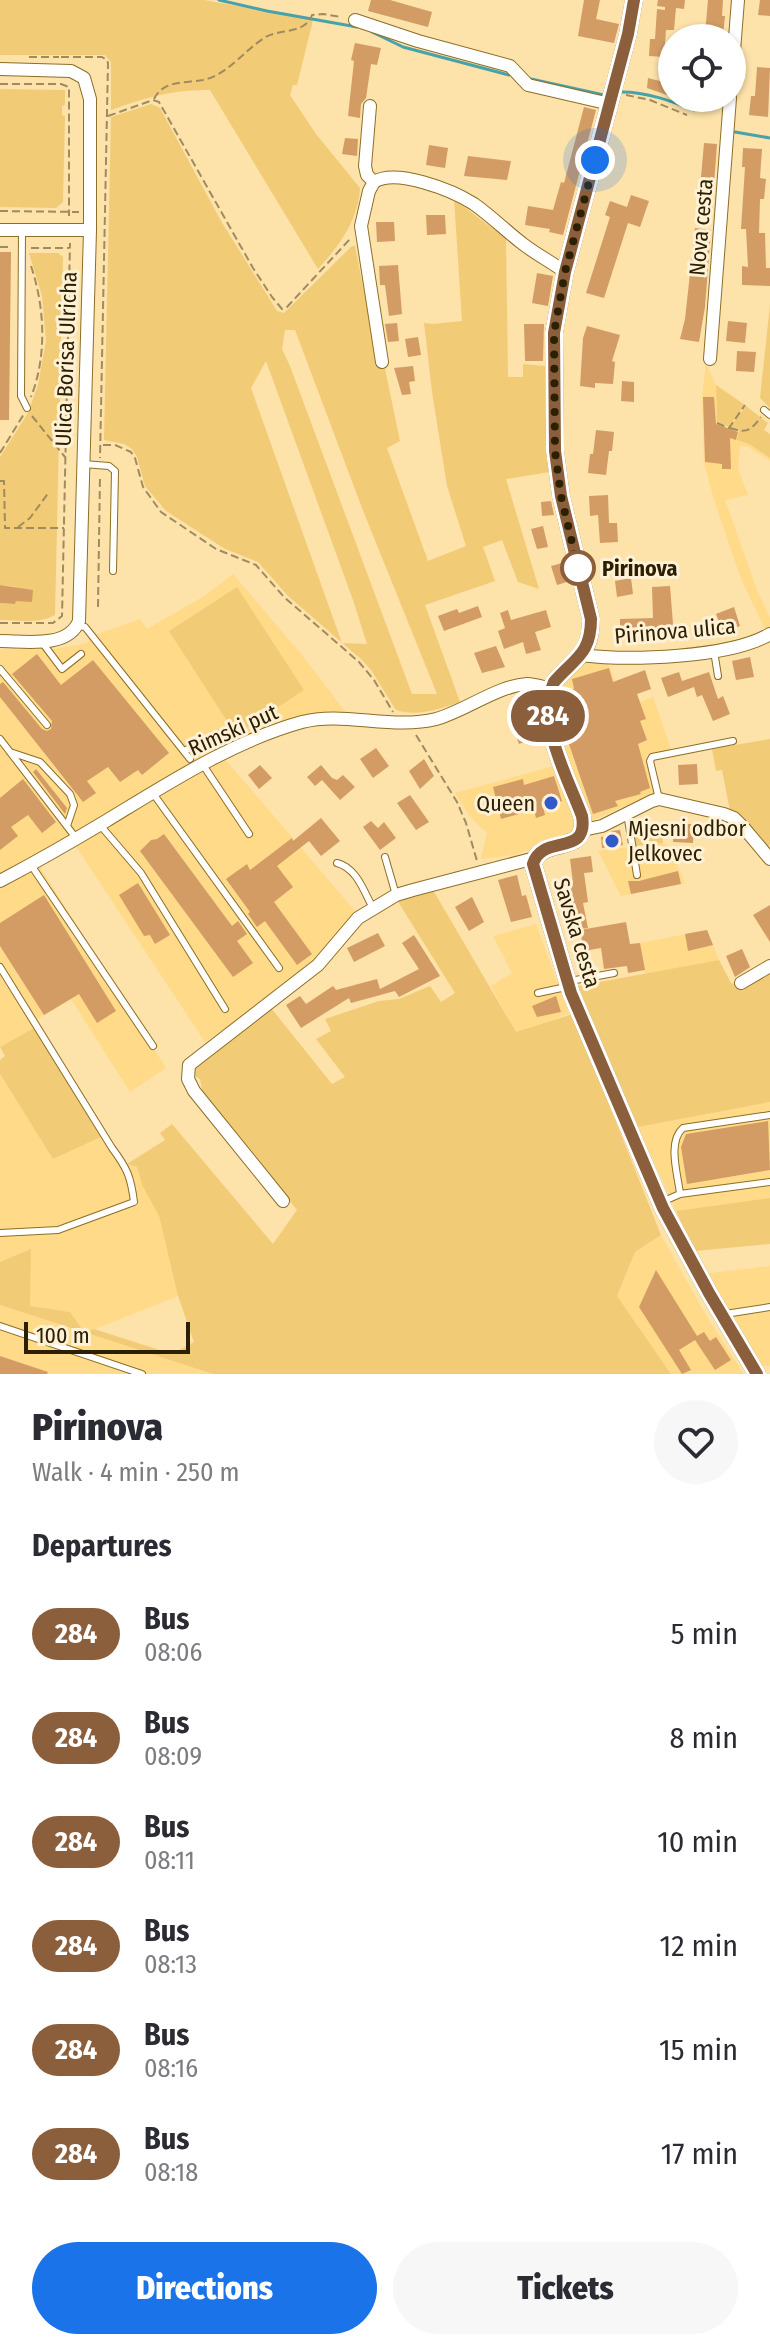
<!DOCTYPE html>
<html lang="en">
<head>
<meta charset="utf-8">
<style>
	body { margin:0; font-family:"Fira Sans Condensed",sans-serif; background:#f7f7f7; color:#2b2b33; height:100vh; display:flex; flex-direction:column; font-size:30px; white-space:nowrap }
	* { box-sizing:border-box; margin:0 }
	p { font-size:26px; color:#7c7c81 }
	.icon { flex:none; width:44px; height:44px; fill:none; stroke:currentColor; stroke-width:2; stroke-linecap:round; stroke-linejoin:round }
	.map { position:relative; height:1374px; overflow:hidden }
	.panel { display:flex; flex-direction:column; background:#fff; flex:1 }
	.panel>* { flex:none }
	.badge { padding:0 16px; border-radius:26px; font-size:28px; line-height:52px }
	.fabs { position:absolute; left:658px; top:24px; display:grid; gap:16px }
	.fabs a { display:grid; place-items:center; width:88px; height:88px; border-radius:50%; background:#fff; box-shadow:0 2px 6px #0004; font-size:40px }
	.scale { position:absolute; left:24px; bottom:20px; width:166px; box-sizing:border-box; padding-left:8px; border:4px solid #2c2002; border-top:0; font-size:22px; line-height:28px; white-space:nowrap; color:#2c2002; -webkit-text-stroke:6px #fff1d6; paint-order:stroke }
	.you { position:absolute; width:40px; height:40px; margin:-20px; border:6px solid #fff; border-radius:50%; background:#1a73e8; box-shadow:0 0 0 12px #1a73e833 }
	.map>.badge { position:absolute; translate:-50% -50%; box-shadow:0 0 0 4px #fff }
	h2 { padding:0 32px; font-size:30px; line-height:72px }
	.round { display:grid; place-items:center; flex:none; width:84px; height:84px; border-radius:42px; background:#f7f7f7 }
	.overview { display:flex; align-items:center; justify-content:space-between; height:136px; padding:0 32px }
	h1 { font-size:38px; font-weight:800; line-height:60px }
	.action { display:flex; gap:16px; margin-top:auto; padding:16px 32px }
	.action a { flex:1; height:92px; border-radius:48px; background:#1a73e8; color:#fff; font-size:32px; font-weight:800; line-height:92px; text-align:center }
	.action a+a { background:#f7f7f7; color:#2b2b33 }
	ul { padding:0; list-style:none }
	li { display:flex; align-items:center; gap:24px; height:104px; padding:0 32px }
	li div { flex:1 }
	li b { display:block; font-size:30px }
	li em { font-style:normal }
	li .badge { min-width:88px; font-weight:700; text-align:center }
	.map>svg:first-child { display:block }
</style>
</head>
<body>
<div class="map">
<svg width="770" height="1374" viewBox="0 0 770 1374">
	<rect width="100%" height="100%" fill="#fde2aa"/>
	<path fill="#ffda89" d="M706,363L716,385L717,423L739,431L737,440L749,444L770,458V461L748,447L740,445L738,469L748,495L725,500L757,590L770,618V628L765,630L740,576L715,503L704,463L702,398Z
		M233,574L302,655L347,714L303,717L94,823L0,875V649H53L78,645L89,642L87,638L140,619L147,629L206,595Z
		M591,662L608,663L624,709L653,697L671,749L647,755L655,793L591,821L587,818L555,720L558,694L569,676L581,664Z
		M225,759L356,912L319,956L300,972L244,1016L205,1042L75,845Z
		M557,765L575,820L574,830L568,836L514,855L481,859L487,833L471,818L455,793Z
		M663,843L669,846L685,883L621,896L598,851Z
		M40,867L166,1068L130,1092L71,999L31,1023L34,1028L0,1047V889Z
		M536,924L569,1014L516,1033L491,986L512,973L493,936Z
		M707,930L719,960L645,974L640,943Z
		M0,1074L53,1159L108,1134L127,1164L137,1167L142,1185L159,1216L178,1296L85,1333L213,1374H0V1305L82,1332L69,1312L30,1306L31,1250L0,1262Z
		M770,1102V1198L676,1211L638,1127Z
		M661,1235L707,1317L744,1374H671L617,1296L635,1252Z
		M770,1266V1366H762L703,1274Z"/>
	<path fill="#f2cb77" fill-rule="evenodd" d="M0,0H204L313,20L297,85H293L290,95L316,134L360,188C358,221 339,246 318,269L210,90C175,89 143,98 111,110V62L105,55H0Z
		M0,89L65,90V105L62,106V115L65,116L63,202L56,208L0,207Z
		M151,104L160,108L221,221L277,311L284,313L352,246H355L371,327L384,364L400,441L387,448L428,561L466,546L447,486L432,392L424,323L433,324L462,321L454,199L506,239L508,377H523V364L545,366V410L550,472L506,479L539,589L518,582L502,540L483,547L495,581L425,605L460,702C440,709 416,717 396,710L371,670L361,659L288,596L258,562L225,549L166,511L145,486L137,457L132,449L124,444L104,440L111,117ZM285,330H295L362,508L437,694H412L290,366L282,349ZM266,361L353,600L367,644L342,643L251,388Z
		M29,253H58L63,257L55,615C40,624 18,620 0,620V603L15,604L17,587L0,585V457L28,413L38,385L46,341L42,296Z
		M770,305V408L760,398Z
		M716,385L745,405L729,427L717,422Z
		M746,406L768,423L764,430L770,434V458L749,444L737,440L739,431L730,427Z
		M237,587L304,690L236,735L169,631Z
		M770,739V845L768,846L741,818L730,811L722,770L716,771L712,749Z
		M662,823L663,843L635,846L633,828Z
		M433,890L516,1032L573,1014L661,1235L635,1252L617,1296L671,1374H213L0,1305V1262L31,1249L30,1306L70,1312L84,1332L94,1329L172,1354L194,1342L178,1296L159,1216L142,1185L137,1167L127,1164L165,1140L160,1133L172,1124L273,1244L297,1210L203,1094L200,1079L195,1076L196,1067L271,1008L332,1084L345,1077L316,1039L331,1031L325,1019L379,1001L399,999L430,986L441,1002L455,993L397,900Z
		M719,960L731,983L741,986L770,970V1102L638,1127L578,986Z
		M34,1028L101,1137L53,1159L0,1074V1060L5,1056L0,1047Z
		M770,1198V1244L695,1251L676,1211Z"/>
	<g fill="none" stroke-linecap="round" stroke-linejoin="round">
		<path stroke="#48a2ac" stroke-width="3" d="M219,0L267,11L357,27
			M372,32L403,47L509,75
			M531,79L604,95
			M622,92C647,92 671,101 694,110
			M735,132L770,138"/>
	</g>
	<path fill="#d39c65" d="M371,0H390L432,12L428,27L368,11Z
		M584,0H600L596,19L619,24L614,43L578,36Z
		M658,0H685L684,9L676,8L674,30H666L664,57L649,56L650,39H655L657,9L665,10V7L657,6Z
		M708,0H723L722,16H725L723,36L705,34Z
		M760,0H770V16L758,15Z
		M355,43L381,48L377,65L371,64L366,98L361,104L360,118L348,116L354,61L351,60Z
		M757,67L770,68L768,117L749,115L751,96H755Z
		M648,78L671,84L667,95L647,88Z
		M584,107L596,110L563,235L549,232L550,229L525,225L528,206L553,210L561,182L564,183Z
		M345,138L358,139L357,156L342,154Z
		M704,143L717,144L712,211L699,209L705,177H701Z
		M429,145L448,148L445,168L426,165Z
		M743,148L762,149L760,178L766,179L764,199H760L759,233H765L766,268H770V286L742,285V266L748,267L746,229H741L745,167H742Z
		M468,156L511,161L507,180L464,176Z
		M631,195L649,201L640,227L628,223L604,298L586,293L610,217L605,215L610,201L627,207Z
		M426,215H445L446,234L427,235Z
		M376,222H394L395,241L377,242Z
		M695,228L711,230L705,307L699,342L680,339L685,319Z
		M0,252H11L9,420H0Z
		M398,265L402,314L389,316L385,285H380L379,266Z
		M537,273L553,276L548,306L532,303Z
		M728,321L747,323L745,343L726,341Z
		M397,323L399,341L388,342L385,324Z
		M524,324H544L543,361H525Z
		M587,326L620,335L612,361L615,362L613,384L595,383V388L580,386L583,338Z
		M418,337L421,355L408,357L405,339Z
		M737,351L756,352L754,372L736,371Z
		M413,366L415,381L409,382L411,394L402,395L394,368Z
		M622,381L634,382V402L621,401Z
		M703,397H714L716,424L738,432L736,440L730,438L731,469H722V464L705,462Z
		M596,430L614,432L612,451H609L606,475L588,473L590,454H593Z
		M608,495L609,523H617L618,542L600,543L598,515L590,516L589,496Z
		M551,501L554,515L542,516L541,502Z
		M543,526L548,547L537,549L531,529Z
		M566,562L570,581L557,585L551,566Z
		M631,578L633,594L617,597L615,581Z
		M0,585L33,590L32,602L16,601L15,604L0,603Z
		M670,586L674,637L620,639V619L653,618L652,587Z
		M478,606L482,617L444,631L438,616L457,609L459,613Z
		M734,607L740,626L723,632L716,614Z
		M508,610L511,620L546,610L551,627L535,632L541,650L526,654L523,642L504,649L498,631L505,628L500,613Z
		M496,646L505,667L482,673L474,653Z
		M37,654L61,685L93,660L169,753L142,775L138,770L120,782L108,767L87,781L96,793L83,802L0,697V684L3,682L42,729L47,731L51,729L52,721L12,674Z
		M750,657L754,677L736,680L732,661Z
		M609,668L613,682L645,670L651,689L637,694L646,719L640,721L647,740L638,744L650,788L640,792L641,794L615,801L618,806L593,814L561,721L566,719L563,711L568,709L566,700L572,698L570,690L574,689L572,679Z
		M679,672L682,681L709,672L718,699L723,696L730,714L713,721L702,695L697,697L694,687L668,697L661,678Z
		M526,710L536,738L519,744L509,716Z
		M376,748L389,766L373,778L360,759Z
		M424,759L434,776L420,789L409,771Z
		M697,764L698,784L679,785L678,765Z
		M260,765L272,778L259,789L248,775Z
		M321,765L332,778L337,780L343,775L355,787L340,800L322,780L315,786L307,777Z
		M36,769L67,808L65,814L33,772Z
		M554,776L562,801L543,807L545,815L536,818L534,810L501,819L493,787L523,779L524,785Z
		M23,779L56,822L42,833L28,815L11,827L18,836L0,850V798Z
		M410,795L429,822L416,830L397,803Z
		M321,818L340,841L321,856L309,841L277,866L293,887L274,902L312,954L297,965L265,921L257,927L248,914L250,912L226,879L247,864L250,870L292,838L293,841Z
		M371,821L378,828L384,822L396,838L380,850L363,827Z
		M674,824H694L693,843L673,842Z
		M620,830L623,845L602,848L601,837L610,836L611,831Z
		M164,834L232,926L238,921L247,934L237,941L253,963L233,977L140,851L151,840L157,839Z
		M591,856L593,872L584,873L588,902L583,903L588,928L569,931L561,885L573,883L570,859Z
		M678,871L681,884L631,894L628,881H639Z
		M517,875L522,896L526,895L532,917L511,922L498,880Z
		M138,883L170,935L155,944L150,935L144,936L119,895Z
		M44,895L116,1011L97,1023L79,994L44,1015L0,946V923Z
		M472,897L484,922L469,931L455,907Z
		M770,905V942L753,915Z
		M626,922L630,944L640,943L645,970L628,973L627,966L604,969L601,948L584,951L580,930Z
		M707,930L713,945L688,951L685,934Z
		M378,933L385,946L354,962L347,948Z
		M414,935L440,976L399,997L395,991L351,1003L349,998L301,1028L286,1005L300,996L306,1004L333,986L336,990L377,979L380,989L419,969L402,943Z
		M742,949L750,967L735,977L726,956Z
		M556,996L561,1012L537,1017L532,1006Z
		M768,1121L770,1170L687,1184L681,1147L686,1134Z
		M656,1270L697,1336L704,1332L710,1341L716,1337L731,1360L715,1370L695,1340L679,1350L691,1370L682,1374L639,1307Z
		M0,1356L48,1372L47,1374H0Z"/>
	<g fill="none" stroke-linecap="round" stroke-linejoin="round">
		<g stroke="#8d6e25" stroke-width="8">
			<path id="service" d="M22,230L21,396L27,408
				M764,410L770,415
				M83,464L109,466L115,471L113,571
				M78,626L85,627L190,759
				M41,641L62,669L81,654
				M714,651L718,676
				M0,669L47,725
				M0,739L76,838
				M184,751L218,734
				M10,752L40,762L70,794L74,805L67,826
				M203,765L249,834
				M152,792L279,968
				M659,799L650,761L652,757L733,741
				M627,813L637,875
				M100,825L141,873L225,1009
				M385,857L396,895
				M337,863C357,868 364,892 373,908
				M31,865L153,1046
				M0,967L112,1148C127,1168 131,1177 134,1202L58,1230L0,1233
				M570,981L614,973
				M538,993L566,987
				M680,1194C678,1175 667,1142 683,1128L770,1115
				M664,1201L680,1194L770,1182
				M725,1314L770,1307
				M0,1326L142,1374"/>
		</g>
		<g stroke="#8d6e25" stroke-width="14">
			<path id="minor" d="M355,20L418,41L510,66L528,85L610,104
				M0,69L71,71L84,78L90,99V230L79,621C68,649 24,641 0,641
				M732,76L738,0
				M370,106L365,166L367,175L374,182L369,191L361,226L382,362
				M374,182C396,168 452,190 474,204C491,216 506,231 523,244C536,254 551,262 565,272
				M0,230H90
				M710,359L730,98
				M581,655C628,661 730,658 770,634
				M583,830L602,826L652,801L659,799L724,814L734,818L744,828L770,859
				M0,881C36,862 71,842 106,821C167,784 233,741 302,722C343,711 392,730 436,719C465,711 497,686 527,684C535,684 543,687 551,689
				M741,983L770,966
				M283,1201L194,1091L188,1079L189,1065L318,965L358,918L396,895L413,890L535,858"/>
		</g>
		<g stroke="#8d6e25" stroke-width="18">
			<path id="tertiary" d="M634,0L628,34L565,272L554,333L555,451L561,496L591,619C591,655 575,658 554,682C536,722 568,778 582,816C589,858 541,834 533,864L571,993L663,1208L709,1293L757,1374"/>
		</g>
		<path stroke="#a08b5f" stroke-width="2" stroke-dasharray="8 4" stroke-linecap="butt" d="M29,57H59
			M61,57H102L107,60L108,63L100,458
			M0,84H61L69,87V216
			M626,95L650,100L687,115
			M154,99C163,80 186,83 203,80C227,75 244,51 264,38C279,28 305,35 312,15L323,14L342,17
			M108,116L153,100L159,102L253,268L272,297L282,309L287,307L350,239
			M0,211L79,212
			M0,247H11
			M31,248H69
			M31,266C45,308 47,356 31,397
			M32,416L65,457
			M717,423L729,428L745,405
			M730,428C747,434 751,430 761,417
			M103,445H115L131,452L135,458L143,487L161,512L216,549L256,565L284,597L359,662L374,680L393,712
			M0,453L24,414
			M0,481H4L5,528H64
			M18,527L30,518L49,492
			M98,607L100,475
			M0,623H53L62,616L70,243
			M416,735L457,802L466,823L477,861"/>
		<use href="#service" stroke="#fff" stroke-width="6"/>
		<use href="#minor" stroke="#fff" stroke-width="12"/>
		<use href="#tertiary" stroke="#fff" stroke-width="16"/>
	</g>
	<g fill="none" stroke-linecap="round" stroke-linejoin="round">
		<g stroke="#fff" stroke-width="18">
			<path id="line" d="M634,0L628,34L565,272L554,333L555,451L561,496L591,619C591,654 575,658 554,682C536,722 568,778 582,816C589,858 542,833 533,864L571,993L663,1208L709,1293L757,1374"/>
		</g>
		<use href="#line" stroke="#8b5e3c" stroke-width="12"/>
		<path stroke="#2c2002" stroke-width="8" stroke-dasharray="0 14.4" d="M578,568L561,496L555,451L554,333L565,272L595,160"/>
	</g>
	<circle fill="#fff" stroke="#8b5e3c" stroke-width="4" cx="578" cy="568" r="16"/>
	<g fill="#3159c9" stroke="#fff1d6" stroke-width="3">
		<circle cx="551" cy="803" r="8"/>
		<circle cx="612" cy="841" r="8"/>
	</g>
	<g text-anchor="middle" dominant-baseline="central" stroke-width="6" stroke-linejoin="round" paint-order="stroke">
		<g font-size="22" fill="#2c2002" stroke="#fff1d6">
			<text transform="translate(701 227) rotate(-85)">Nova cesta</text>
			<text transform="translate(66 359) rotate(-88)">Ulica Borisa Ulricha</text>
			<text transform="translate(675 631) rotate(-5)">Pirinova ulica</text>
			<text transform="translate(233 730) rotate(-24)">Rimski put</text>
			<text transform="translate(577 933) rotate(73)">Savska cesta</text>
		</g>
		<g font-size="22" font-weight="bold" fill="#2c2002" stroke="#fff1d6" text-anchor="start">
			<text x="602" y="568">Pirinova</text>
		</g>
		<g font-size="22" fill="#2c2002" stroke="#fff1d6" text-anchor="end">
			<text x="535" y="803">Queen</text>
			<text x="628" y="828" text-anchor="start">Mjesni odbor<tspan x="628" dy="25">Jelkovec</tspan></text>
		</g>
	</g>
</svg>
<div class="fabs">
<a><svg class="icon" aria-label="locate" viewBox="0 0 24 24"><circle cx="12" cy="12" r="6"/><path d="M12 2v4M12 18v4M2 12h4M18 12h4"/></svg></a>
</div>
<div class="scale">100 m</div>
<div class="you" style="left:595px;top:160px"></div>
<b class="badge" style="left:548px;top:716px;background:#8b5e3c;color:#fff">284</b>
</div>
<section class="panel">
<div class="overview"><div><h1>Pirinova</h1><p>Walk · 4 min · 250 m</p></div><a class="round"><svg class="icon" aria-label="heart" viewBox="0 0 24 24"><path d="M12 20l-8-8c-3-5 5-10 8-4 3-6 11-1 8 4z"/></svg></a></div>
<h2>Departures</h2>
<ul>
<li><span class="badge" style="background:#8b5e3c;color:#fff">284</span><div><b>Bus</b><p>08:06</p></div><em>5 min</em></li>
<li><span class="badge" style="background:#8b5e3c;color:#fff">284</span><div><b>Bus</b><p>08:09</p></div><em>8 min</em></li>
<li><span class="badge" style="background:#8b5e3c;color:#fff">284</span><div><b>Bus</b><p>08:11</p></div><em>10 min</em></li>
<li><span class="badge" style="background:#8b5e3c;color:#fff">284</span><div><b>Bus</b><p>08:13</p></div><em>12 min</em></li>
<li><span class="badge" style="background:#8b5e3c;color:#fff">284</span><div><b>Bus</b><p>08:16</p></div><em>15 min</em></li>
<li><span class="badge" style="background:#8b5e3c;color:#fff">284</span><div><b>Bus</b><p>08:18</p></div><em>17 min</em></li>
</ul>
<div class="action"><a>Directions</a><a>Tickets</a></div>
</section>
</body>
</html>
